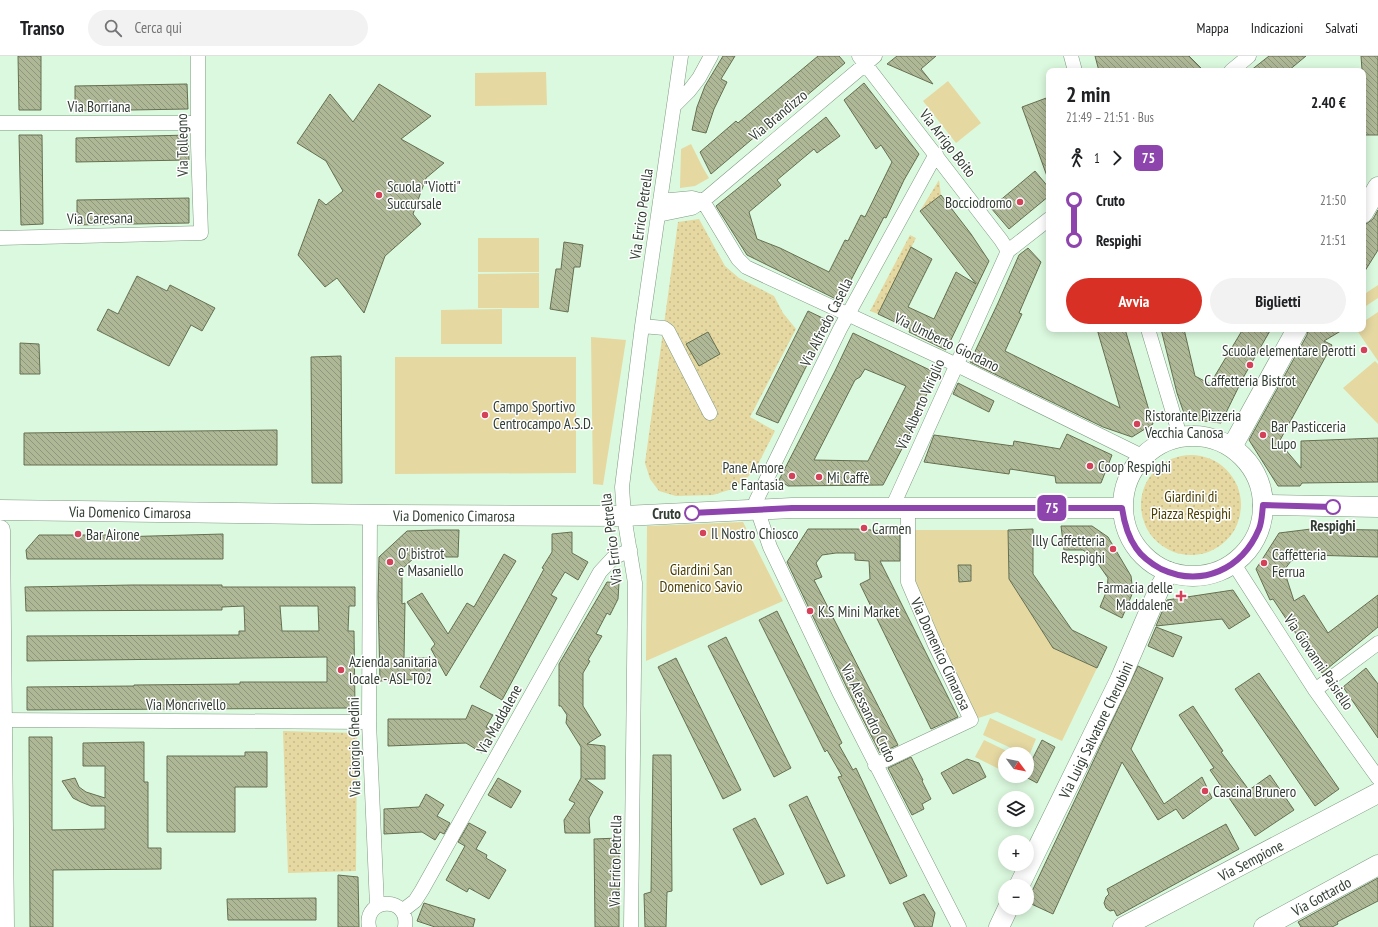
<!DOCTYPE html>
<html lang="it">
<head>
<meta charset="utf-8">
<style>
	body { margin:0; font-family:"PT Sans Narrow",sans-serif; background:#f2f2f2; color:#202124; height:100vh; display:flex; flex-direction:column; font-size:15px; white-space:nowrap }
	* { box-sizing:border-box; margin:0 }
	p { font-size:13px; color:#757577 }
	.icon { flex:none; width:22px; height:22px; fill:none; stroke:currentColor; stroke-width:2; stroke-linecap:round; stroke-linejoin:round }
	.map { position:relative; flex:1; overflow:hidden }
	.sheet { position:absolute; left:1046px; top:12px; width:320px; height:264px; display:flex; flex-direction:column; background:#fff; border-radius:8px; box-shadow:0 2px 10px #0003 }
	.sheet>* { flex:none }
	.badge { padding:0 8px; border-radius:6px; font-size:14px; line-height:26px }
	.needle { width:26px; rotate:122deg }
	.fabs { position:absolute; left:998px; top:691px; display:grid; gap:8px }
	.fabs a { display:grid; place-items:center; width:36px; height:36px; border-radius:50%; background:#fff; box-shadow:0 2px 10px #0003; font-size:20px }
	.map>.badge { position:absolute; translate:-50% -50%; box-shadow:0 0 0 2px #fff }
	.legs { display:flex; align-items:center; gap:6px; height:44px; padding:0 20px; font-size:13px }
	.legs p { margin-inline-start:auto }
	.summary { display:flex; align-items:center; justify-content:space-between; height:68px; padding:0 20px }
	h1 { font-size:22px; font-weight:700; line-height:30px }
	.action { display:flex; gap:8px; margin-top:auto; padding:8px 20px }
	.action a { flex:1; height:46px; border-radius:24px; background:#d93025; color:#fff; font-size:16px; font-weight:700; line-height:46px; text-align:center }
	.action a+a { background:#f2f2f2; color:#202124 }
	ul { padding:0 20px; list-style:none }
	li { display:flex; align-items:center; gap:14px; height:40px; font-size:15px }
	li i { display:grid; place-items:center; width:6px; height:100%; margin:0 5px; background:currentColor }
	li i::after { content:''; width:10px; height:10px; margin:-5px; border:3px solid; border-radius:50%; background:#fff }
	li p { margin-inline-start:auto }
	li:first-child i { background:linear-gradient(#0000 50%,currentColor 0) }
	li:last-child i { background:linear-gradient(currentColor 50%,#0000 0) }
	header { display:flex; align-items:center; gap:24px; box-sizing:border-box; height:56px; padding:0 20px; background:#fff; border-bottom:1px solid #e0e0e0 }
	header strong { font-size:19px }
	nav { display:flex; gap:22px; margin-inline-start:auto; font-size:14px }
	.search { width:280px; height:36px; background:#f2f2f2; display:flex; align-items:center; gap:10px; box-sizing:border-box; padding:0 14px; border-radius:22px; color:#757577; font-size:15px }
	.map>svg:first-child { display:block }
</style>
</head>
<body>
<header>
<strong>Transo</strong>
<div class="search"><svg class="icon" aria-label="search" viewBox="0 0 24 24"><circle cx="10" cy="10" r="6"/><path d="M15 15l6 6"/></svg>Cerca qui</div>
<nav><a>Mappa</a><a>Indicazioni</a><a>Salvati</a></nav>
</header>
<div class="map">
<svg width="1378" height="871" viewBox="0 0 1378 871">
	<defs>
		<pattern id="garden-dots" width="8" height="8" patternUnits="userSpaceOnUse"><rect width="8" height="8" fill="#e6d8a1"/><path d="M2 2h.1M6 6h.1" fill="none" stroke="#c6ba8b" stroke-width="1.8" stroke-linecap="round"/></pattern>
		<pattern id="building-back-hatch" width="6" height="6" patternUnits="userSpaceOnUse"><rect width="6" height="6" fill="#aeb897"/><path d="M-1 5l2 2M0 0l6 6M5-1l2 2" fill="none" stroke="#8e977c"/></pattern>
	</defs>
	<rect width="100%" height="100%" fill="#dbf9de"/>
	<path fill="#e6d8a1" d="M546,16L547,49L475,50V17Z
		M948,25L981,67L956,87L923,45Z
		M691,88L703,112L709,122L695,130L680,132L681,93Z
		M478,182H539V216H478Z
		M539,217V252H478V218Z
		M1378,229V242L1366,250L1363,245V239Z
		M502,253V288H441V254Z
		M1378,256V305L1356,273H1363V266Z
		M591,281L626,284L603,429L593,428Z
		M395,301H576V417L395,418Z
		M1375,305L1378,308V368L1343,332Z
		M743,466L783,545L646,605L647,470Z
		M908,474H1008L1009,523L1053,592L1097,612L1062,685L997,656L969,665L908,526Z
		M990,662L1036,683L1029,700L1027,698H1024L983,679Z
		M984,684L1013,698H1005V716L975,701Z"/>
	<path fill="url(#garden-dots)" d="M939,124L941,139L920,155Z
		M699,163L725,210L739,222L774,240L783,257L796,273L750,361L775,375L756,412L745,424L732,433L713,439L676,440L659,435L650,423L645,407L678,166Z
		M910,179L916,182L878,258L870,255Z
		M1141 449a50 50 0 1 1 100 0a50 50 0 1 1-100 0Z
		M283,675L357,677L356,815L288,817Z"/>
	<path fill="url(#building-back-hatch)" stroke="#666f50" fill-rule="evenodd" d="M18,0H41V54H19Z
		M723,0H735L721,23L727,26L714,53L706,77L692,74L697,51L705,30Z
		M818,0H839L845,7L758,81L757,79L711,118L700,96L736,65L738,67Z
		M897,0H936L921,13L933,28L887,8Z
		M1095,0H1189L1204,15H1099Z
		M1269,0H1306L1288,15H1250Z
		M1361,0H1378V79H1363V14H1362Z
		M864,27L919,98L904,124L886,162L884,161L840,245L747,199L716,150L826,61L840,80L817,97L814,93L777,124L781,129L749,156L757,183L780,192L829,216L845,184L848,185L861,159L865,161L892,106L881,89L876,93L844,44Z
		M187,28L188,53L75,55V30Z
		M379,28L431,60L401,83L444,107L426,122L413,158L421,168L385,200L364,257L337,222L325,231L298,199L319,143L326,149L343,135L326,105L297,87L330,38L353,66Z
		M1049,41V122L1048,123L1022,51Z
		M19,79H42L43,168L21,169Z
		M188,79L189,104L76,106V82Z
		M1035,115L1049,132V140L1009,173L991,152Z
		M941,139L971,178L989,205L946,294L909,276L910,273L878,258L911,191L932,203L908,251L934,263L956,216L976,228L920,155Z
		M189,142V167L77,169V144Z
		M1378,154V194L1363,218V172L1366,168L1373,163Z
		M564,186L583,189L580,211H574L568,256L550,253L556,213H561Z
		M1028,192L1041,206L1019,257L1022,258L1005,295L1120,352L1097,273H1125L1153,368L1132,381L1103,371L970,306L998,247L1019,199Z
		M137,220L167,235L170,229L215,252L202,275L191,269L169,310L97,274L108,253L118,258Z
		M808,255L829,265L778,367L756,358Z
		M1161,273H1184L1195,320L1210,328L1243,273H1271L1243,322L1221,367L1186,363L1177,337Z
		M1308,273H1344L1324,285L1332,289L1279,386L1301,412V385L1378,382V426L1302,427L1300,430H1278L1249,384L1307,279Z
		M708,276L720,298L699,310L686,288Z
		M853,277L936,317L906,385L883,429L788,430L779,424L835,315ZM865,313L906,330L868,405L814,404L855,324L860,321Z
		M20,287L39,288L40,318H20Z
		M341,300L342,427H312L311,301Z
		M958,327L994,345L989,356L953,338Z
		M277,374V409H24V377Z
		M1067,378L1112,399L1101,427H1056L1055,420L1010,413L1009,418L924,406L934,379L1013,390L1014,385L1060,393Z
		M1061,470H1092L1108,481L1131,520L1133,536L1122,562L1100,551L1107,534L1108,522L1094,502L1083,494H1064Z
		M808,473H857L900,476V505H880L958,661L931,673L860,528L870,523L869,505L855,504V497H836L822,499L816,507L822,521L814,524L898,689L880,697L847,632L787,506Z
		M1033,473V518L1072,574L1107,591L1097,612L1053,592L1009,523L1008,474Z
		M1311,473L1378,474V501L1310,499L1291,505L1284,514L1294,545L1304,539L1328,577L1378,539V571L1322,617L1273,543L1270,544L1256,513L1279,477Z
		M436,474H459L458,501H415L402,513V548L405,547L404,602H431L429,623L380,625L378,540L379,501L407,475Z
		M572,476V497L588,506L578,524L565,516L551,539L557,542L502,644L480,631L544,513L542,512L552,496V478Z
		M223,478V503H27L26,494L39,479H116V481Z
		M504,498L516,505L446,620L431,593L435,588L407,546L422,537L448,578L467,547L474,551Z
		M958,509H971V525L959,526Z
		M607,526L619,527L618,543L610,559L607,557L596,578L602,580L588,604L590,605L583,617V650L601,679L587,688L605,690V723H585L603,736L589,762L590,777H565L564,764L575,747L569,744L581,722V691L566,667L567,659L561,650H559V608Z
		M132,529H222V531H355V550H349L348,575H354L355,652L27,654V631L134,630V629L240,628V626H327V601L27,605V580L239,579V575H245L244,550L222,551V554L26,555L25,531ZM280,550H318L319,575H282Z
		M1233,534L1250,560L1229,573L1222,563L1156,570L1167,544Z
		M777,555L842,687L839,689L853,714L856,712L907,820L890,828L838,721L842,720L827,694L825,696L759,564Z
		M1156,571L1182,581L1173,601L1148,590Z
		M726,581L791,712L774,721L708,590Z
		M676,602L741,734L723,743L658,611Z
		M1138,610L1163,622L1131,693L1164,748L1202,721L1212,742L1183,763L1176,753L1158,764L1122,706L1053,858L1027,846Z
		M1366,612L1378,628V682L1343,631Z
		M1259,617L1339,733L1315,750L1235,633Z
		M472,649L493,659L486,671L494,676L482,697L466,687L388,690V663H466Z
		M1193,650L1223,695L1221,696L1249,734L1270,719L1294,754L1255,780L1210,714L1214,712L1179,659Z
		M29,681H52V774L105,773V750H91L81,746L73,742L62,725L75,722L79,731L86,736L105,742V710H83V687L144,686V726H148V792H161V813L53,814V871H30Z
		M1042,684L1055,691L1037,727L1024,720H1027V714Z
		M245,696H267V731H235V776H167V700H245Z
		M653,699H671L672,835L667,836L666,871H645L644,838L651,836Z
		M911,701L923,724L922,725L931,743L922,748L924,753L912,759L888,712Z
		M967,703L979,707L986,721L953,738L941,717Z
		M498,722L521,735L511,752L488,739Z
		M426,738L444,749L437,760L450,767L444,778L440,776L435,784L422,776L384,778V753L419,751Z
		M807,740L845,820L827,828L789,749Z
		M755,762L784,818L761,829L733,773Z
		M469,767L486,776L476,793L487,799L486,802L506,814L489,843L469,832L467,836L446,824L465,790L458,786Z
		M1226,768L1239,793L1117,860L1114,854L1110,855L1106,852L1104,847L1106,841L1109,838L1107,833Z
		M619,782V871H595L594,783Z
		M338,819L358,821L359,871H338Z
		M1378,822V845L1337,866L1338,868L1332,871H1301L1298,866Z
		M924,838L935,857L932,871H915L903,847Z
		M316,842V864H228L227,843Z
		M424,847L475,863L473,871H435L417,865Z"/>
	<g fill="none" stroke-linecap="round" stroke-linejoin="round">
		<g stroke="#7f9a82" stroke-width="15">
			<path id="street" d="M859,0L1001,184L1008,195
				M1071,0L1075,15
				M1231,15L1249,0
				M674,50L689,35L699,22L711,0
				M0,67H198
				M936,98L840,273L756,445L757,453L770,491L839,636L959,871
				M660,145L692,142L703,145L738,203L746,211L957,309L1142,400
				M658,159L692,152L703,145L875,0
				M0,182L201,177L198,89V0
				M642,270L664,272L668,275L710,357
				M1148,273L1180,380
				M892,452L1008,195L1049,163
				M370,458L369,666L377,850
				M1234,508L1315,634L1378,722
				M1315,634L1378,587
				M2,664L369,666
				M875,709L971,664L935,589L908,526V452
				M402,855L415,845L422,834L600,516L613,502L630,494
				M369,871C363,841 410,839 405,871
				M631,871L635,527L624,460L622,431L642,270L681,0"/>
		</g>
		<g stroke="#7f9a82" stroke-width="21">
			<g id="secondary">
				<path d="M1363,157L1378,131"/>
				<circle cx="1193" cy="450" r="70"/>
				<path d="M1232,391L1297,273"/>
				<path d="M1263,449L1378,451"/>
				<path id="s1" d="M0,454L388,459L624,460L792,452H1122"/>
				<path d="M0,474L4,871"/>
				<path id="s2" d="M1019,830L1120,624L1159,533L1169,516"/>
				<path d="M999,871L1008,852"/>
				<path id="s3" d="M1123,871L1378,737"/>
				<path id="s4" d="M1264,871L1378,809"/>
			</g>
		</g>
		<use href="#street" stroke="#fff" stroke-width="14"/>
		<use href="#secondary" stroke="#fff" stroke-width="20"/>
	</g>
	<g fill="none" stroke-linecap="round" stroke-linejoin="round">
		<g stroke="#fff" stroke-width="9">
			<path id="line-1" d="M692,457L792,452H1122C1124,466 1127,479 1136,492C1142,501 1152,508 1161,513C1202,532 1242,513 1259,473C1262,466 1262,457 1263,449L1333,451"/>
		</g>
		<use href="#line-1" stroke="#8e44ad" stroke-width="6"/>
	</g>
	<g fill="#d34259" stroke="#fff" stroke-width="1.5">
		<circle cx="379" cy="139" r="4"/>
		<circle cx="1020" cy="146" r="4"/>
		<circle cx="1364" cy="294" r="4"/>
		<circle cx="1250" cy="309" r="4"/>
		<circle cx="485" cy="359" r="4"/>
		<circle cx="1137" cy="368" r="4"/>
		<circle cx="1263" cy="379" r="4"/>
		<circle cx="1090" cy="410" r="4"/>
		<circle cx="792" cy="420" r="4"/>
		<circle cx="819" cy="421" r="4"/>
		<circle cx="864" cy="472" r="4"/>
		<circle cx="703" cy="477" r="4"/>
		<circle cx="78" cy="478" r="4"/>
		<circle cx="1113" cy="493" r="4"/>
		<circle cx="390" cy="506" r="4"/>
		<circle cx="1264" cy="507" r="4"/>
		<path d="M1179 534h4v4h4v4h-4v4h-4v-4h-4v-4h4z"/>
		<circle cx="810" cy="555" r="4"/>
		<circle cx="341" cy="614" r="4"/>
		<circle cx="1205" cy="735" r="4"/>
	</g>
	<g fill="#fff" stroke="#8e44ad" stroke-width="2">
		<circle cx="1333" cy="451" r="7"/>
		<circle cx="692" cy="457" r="7"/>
	</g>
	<g text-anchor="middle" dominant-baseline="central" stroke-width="3" stroke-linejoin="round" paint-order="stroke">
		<g font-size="15" fill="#323e34" stroke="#fff">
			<text x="99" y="50">Via Borriana</text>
			<text transform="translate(778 59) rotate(-40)">Via Brandizzo</text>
			<text transform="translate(948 87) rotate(52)">Via Arrigo Boito</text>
			<text transform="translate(182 89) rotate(-91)">Via Tollegno</text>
			<text transform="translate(641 158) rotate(-82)">Via Errico Petrella</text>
			<text transform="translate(100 162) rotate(-1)">Via Caresana</text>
			<text transform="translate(826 266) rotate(-63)">Via Alfredo Casella</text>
			<text transform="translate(947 286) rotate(26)">Via Umberto Giordano</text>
			<text transform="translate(920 348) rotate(-66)">Via Alberto Viriglio</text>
			<text stroke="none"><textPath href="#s1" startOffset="130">Via Domenico Cimarosa</textPath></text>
			<text stroke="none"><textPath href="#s1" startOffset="454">Via Domenico Cimarosa</textPath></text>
			<text transform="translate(611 483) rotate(-97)">Via Errico Petrella</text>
			<text transform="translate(941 598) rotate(65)">Via Domenico Cimarosa</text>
			<text transform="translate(1319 606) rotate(56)">Via Giovanni Paisiello</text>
			<text x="186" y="648">Via Moncrivello</text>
			<text transform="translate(869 657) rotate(64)">Via Alessandro Cruto</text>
			<text transform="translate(499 663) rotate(-61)">Via Maddalene</text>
			<text stroke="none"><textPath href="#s2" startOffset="174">Via Luigi Salvatore Cherubini</textPath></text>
			<text transform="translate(354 691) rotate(-91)">Via Giorgio Ghedini</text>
			<text stroke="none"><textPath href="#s3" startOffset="144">Via Sempione</textPath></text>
			<text transform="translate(615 805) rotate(-89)">Via Errico Petrella</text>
			<text stroke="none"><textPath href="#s4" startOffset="65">Via Gottardo</textPath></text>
		</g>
		<g font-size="15" fill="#323e34" stroke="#fff" text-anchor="start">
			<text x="387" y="130">Scuola "Viotti"<tspan x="387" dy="17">Succursale</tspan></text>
			<text x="1012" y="146" text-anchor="end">Bocciodromo</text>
			<text x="1356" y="294" text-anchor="end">Scuola elementare Perotti</text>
			<text x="1250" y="324" text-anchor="middle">Caffetteria Bistrot</text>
			<text x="493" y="350">Campo Sportivo<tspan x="493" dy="17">Centrocampo A.S.D.</tspan></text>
			<text x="1145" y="359">Ristorante Pizzeria<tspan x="1145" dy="17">Vecchia Canosa</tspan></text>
			<text x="1271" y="370">Bar Pasticceria<tspan x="1271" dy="17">Lupo</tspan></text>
			<text x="1098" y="410">Coop Respighi</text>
			<text x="784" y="411" text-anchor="end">Pane Amore<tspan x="784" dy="17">e Fantasia</tspan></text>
			<text x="827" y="421">Mi Caffè</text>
			<text x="872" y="472">Carmen</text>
			<text x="711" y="477">Il Nostro Chiosco</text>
			<text x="86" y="478">Bar Airone</text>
			<text x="1105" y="484" text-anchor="end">Illy Caffetteria<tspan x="1105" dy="17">Respighi</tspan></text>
			<text x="398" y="497">O' bistrot<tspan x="398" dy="17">e Masaniello</tspan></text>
			<text x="1272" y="498">Caffetteria<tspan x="1272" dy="17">Ferrua</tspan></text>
			<text x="1173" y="531" text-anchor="end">Farmacia delle<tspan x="1173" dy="17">Maddalene</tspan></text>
			<text x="818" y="555">K.S Mini Market</text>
			<text x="349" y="605">Azienda sanitaria<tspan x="349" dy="17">locale - ASL TO2</tspan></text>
			<text x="1213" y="735">Cascina Brunero</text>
		</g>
		<g font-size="15" fill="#4a3d00" stroke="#fff">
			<text x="1191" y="440">Giardini di<tspan x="1191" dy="17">Piazza Respighi</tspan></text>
			<text x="701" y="513">Giardini San<tspan x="701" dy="17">Domenico Savio</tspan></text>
		</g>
		<g font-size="15" font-weight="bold" fill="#323e34" stroke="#fff" text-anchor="end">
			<text x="681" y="457">Cruto</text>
			<text x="1333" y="469" text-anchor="middle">Respighi</text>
		</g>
	</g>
</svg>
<div class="fabs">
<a><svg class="needle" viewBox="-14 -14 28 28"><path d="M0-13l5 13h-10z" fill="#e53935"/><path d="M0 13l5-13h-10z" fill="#757577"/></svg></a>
<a><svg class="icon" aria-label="layers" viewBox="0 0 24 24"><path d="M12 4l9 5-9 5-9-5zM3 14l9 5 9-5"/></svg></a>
<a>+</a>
<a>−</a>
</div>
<b class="badge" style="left:1052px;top:452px;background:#8e44ad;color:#fff">75</b>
<section class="sheet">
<div class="summary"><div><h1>2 min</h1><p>21:49 – 21:51 · Bus</p></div><b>2.40 €</b></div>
<div class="legs"><svg class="icon" aria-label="walk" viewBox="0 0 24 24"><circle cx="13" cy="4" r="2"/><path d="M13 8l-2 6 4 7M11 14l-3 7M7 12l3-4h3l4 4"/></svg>1<svg class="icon" aria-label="forward" viewBox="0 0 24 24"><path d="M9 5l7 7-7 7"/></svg><b class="badge" style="background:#8e44ad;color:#fff">75</b></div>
<ul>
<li><i style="color:#8e44ad"></i><b>Cruto</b><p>21:50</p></li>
<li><i style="color:#8e44ad"></i><b>Respighi</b><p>21:51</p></li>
</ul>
<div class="action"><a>Avvia</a><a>Biglietti</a></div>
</section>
</div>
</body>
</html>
